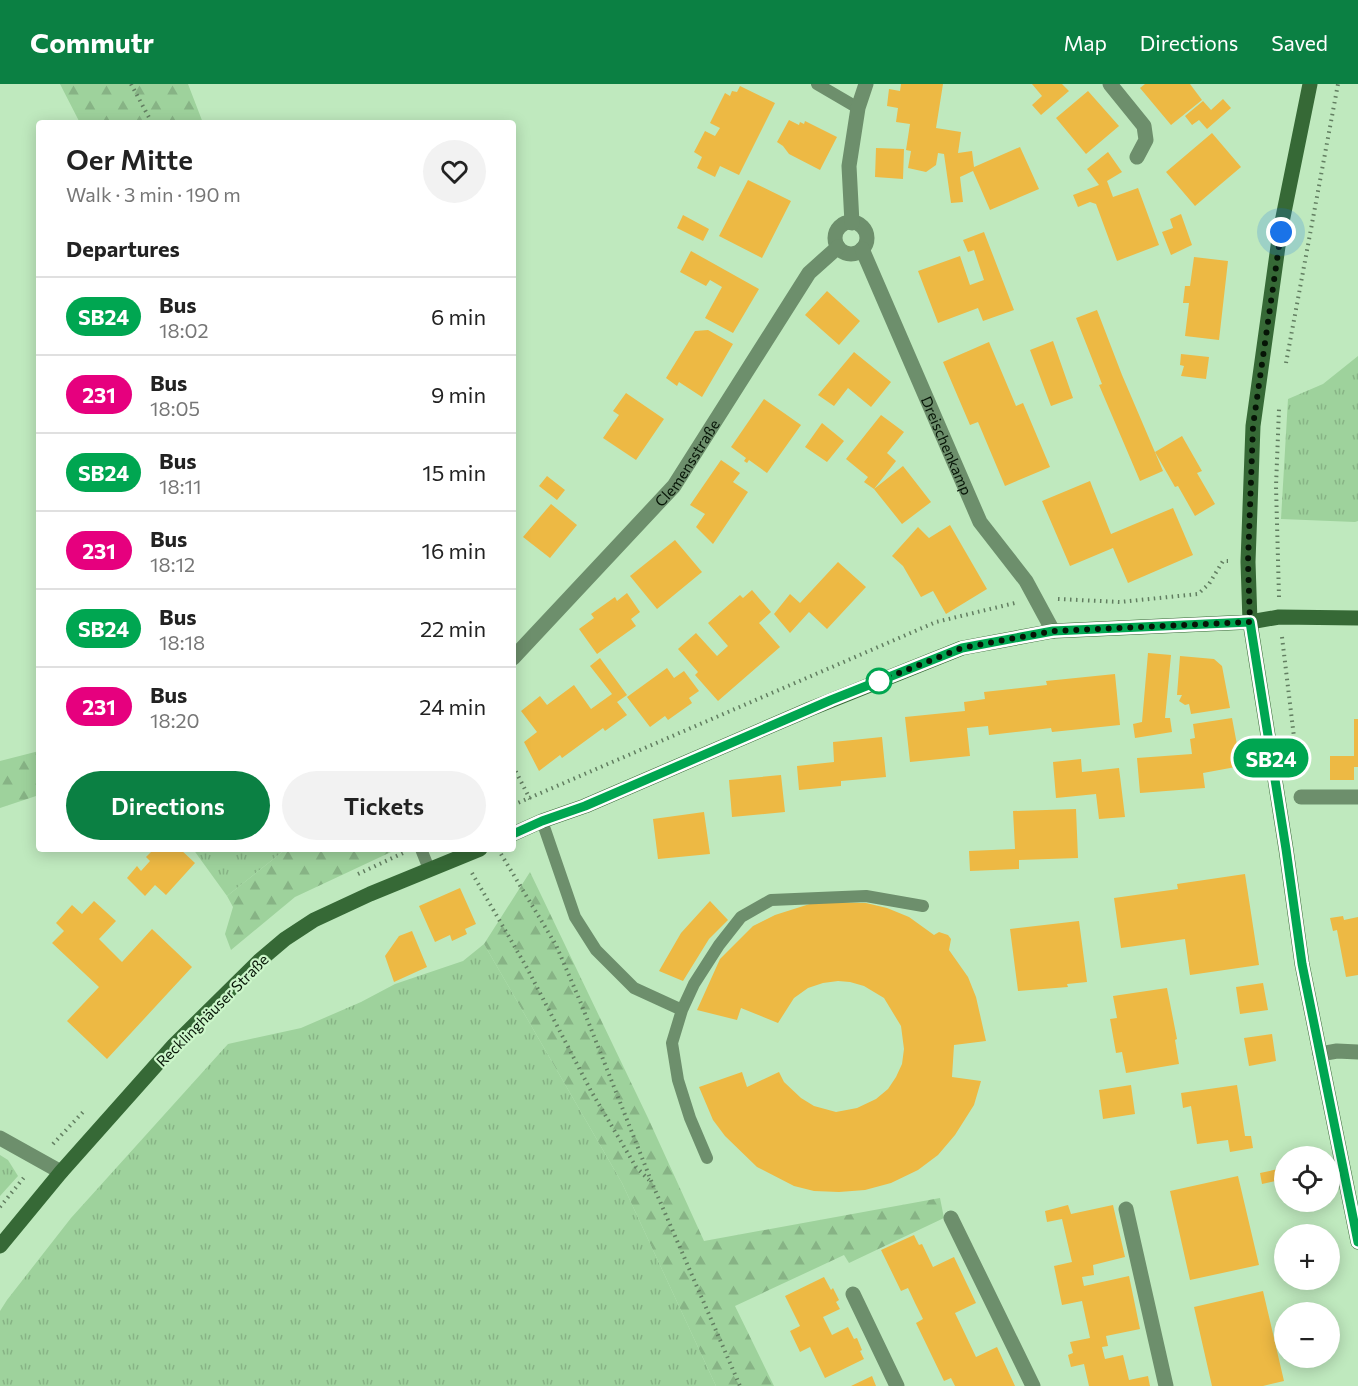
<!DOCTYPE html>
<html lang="en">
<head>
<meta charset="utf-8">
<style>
	body { margin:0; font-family:Commissioner,sans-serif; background:#f2f2f2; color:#222; height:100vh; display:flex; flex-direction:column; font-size:22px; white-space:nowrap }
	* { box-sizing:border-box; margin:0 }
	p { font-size:20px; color:#767676 }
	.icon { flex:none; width:33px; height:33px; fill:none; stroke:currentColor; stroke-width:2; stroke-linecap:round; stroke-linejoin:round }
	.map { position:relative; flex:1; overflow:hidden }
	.drawer { position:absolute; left:36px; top:36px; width:480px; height:732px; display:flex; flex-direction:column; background:#fff; border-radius:6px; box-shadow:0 3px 15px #0003 }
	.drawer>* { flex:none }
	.badge { padding:0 12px; border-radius:20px; font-size:21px; line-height:39px }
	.buttons { position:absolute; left:1274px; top:1062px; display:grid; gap:12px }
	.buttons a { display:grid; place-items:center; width:66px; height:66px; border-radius:50%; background:#fff; box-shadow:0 3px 15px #0003; font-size:30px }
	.you { position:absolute; width:30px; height:30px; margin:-15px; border:4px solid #fff; border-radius:50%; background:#1a73e8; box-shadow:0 0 0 9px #1a73e833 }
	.map>.badge { position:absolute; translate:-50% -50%; box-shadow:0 0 0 3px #fff }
	h2 { padding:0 30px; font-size:22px; line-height:54px }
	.round { display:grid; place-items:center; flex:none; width:63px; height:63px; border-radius:32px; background:#f2f2f2 }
	.head { display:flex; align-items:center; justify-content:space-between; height:102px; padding:0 30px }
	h1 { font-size:28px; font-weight:600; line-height:45px }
	.primary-button { display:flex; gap:12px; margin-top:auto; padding:12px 30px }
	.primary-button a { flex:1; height:69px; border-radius:36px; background:#0b8043; color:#fff; font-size:24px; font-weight:600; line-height:69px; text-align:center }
	.primary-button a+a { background:#f2f2f2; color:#222 }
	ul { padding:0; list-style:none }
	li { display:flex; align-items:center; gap:18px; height:78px; padding:0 30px; border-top:2px solid #e0e0e0 }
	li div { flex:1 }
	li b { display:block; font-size:22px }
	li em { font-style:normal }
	li .badge { min-width:66px; font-weight:700; text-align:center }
	header { display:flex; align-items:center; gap:36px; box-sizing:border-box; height:84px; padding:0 30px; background:#0b8043; color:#fff }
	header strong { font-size:28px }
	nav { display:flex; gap:33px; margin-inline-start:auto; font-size:21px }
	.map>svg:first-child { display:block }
</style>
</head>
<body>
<header>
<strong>Commutr</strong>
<nav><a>Map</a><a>Directions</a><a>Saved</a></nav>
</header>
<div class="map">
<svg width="1358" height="1302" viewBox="0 0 1358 1302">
	<defs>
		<pattern id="grass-tufts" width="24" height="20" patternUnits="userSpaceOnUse" patternTransform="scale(1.5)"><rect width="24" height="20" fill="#9ed29c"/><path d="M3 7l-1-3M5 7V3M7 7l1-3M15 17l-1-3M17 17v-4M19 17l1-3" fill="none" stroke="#87b385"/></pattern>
		<pattern id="forest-firs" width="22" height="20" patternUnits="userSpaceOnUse" patternTransform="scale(1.5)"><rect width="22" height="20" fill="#9ed29c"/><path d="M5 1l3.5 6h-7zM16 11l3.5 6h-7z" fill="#87b385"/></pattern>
	</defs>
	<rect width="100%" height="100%" fill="#bfe9be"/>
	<path fill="url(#grass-tufts)" d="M1358,272V437L1355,438L1281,435L1288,315L1323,300Z
		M193,765H286L227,812Z
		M484,860L622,1099L716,1302H0V1227L7,1216L71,1134L228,960L301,944L361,918L395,900L463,877Z
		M0,1071L8,1076L18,1092L0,1112Z"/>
	<path fill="url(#forest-firs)" d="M60,0H188L203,39H80Z
		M39,667V711L0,724V677Z
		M286,765H389L391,768L295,813L231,866L225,850L233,823L227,812Z
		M530,788L648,1034L704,1157L940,1114L944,1134L849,1179L844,1171L735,1222L774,1302H716L622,1099L484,860Z"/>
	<path fill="#edb944" d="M901,0H943L936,44L961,48L958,69L972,67L974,83L1020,63L1039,105L990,126L973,87L960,93L963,118L951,119L944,70L938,69L936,81L926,88L908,84L911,67L906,66L910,40L896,38L898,24L887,22L889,5L900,7Z
		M1032,0H1062L1069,7L1041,31L1032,21L1042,12Z
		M1145,0H1190L1202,16L1171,41L1140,4Z
		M740,2L775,19L739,91L720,82L715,93L697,84L702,73L694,68L705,47L715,52L720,44L710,39L725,9L730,12L732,7L737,8Z
		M1088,7L1119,42L1086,70L1056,34Z
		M1223,15L1231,24L1207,45L1199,36L1192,41L1185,32L1203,17L1211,26Z
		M789,36L799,41L800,38L804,40L805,37L837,53L820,86L789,70L783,62L777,58Z
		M1212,49L1241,83L1195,122L1166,88Z
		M876,64L904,65L903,95L875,93Z
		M1108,68L1122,88L1107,97L1113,113L1138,104L1159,161L1117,177L1096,120L1090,118L1078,123L1073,111L1099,101L1087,85Z
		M748,96L791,117L762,174L719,152Z
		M1181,130L1192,161L1171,171L1162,148L1173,144L1170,135Z
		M683,131L709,145L703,157L677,144Z
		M984,148L1014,226L983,237L978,224L938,239L918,187L960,172L970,201L984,196L974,166L968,168L963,156Z
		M691,167L759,205L733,249L705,234L722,203L710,196L706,202L680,188Z
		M1194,173L1228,177L1219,256L1185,252L1189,219H1183L1185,202H1190Z
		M827,207L860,237L839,261L805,231Z
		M1097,226L1122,291L1163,387L1140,397L1099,301L1102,300L1076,234Z
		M708,246L733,260L702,313L679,298L677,302L666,294L695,247Z
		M1053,257L1073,314L1051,322L1030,266Z
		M989,258L1016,322L1023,319L1050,383L1005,402L978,338L970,341L943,278Z
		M854,268L891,298L871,323L848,304L834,322L818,311Z
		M1181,270L1209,273L1206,295L1181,292L1184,282L1180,281Z
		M626,309L664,335L636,376L603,354L619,331L613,327Z
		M764,315L801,341L767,389L749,376L747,379L744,377L746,374L731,363Z
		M881,331L904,348L887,369L896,377L874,405L903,382L931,418L902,440L874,405L864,398L868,393L846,375Z
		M822,339L844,357L827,378L805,363Z
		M1182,352L1202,387L1197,389L1215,420L1195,432L1178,402L1175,403L1155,368Z
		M721,376L740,389L733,398L748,408L713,460L696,443L705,430L690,421Z
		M547,392L565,406L557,416L539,402Z
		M1090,397L1111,450L1173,424L1193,471L1128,499L1113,464L1070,482L1042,417Z
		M551,420L577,441L550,474L523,453Z
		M950,441L987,505L946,530L933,507L921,513L903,482L892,472L918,443L929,454Z
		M675,456L702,488L657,525L630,492Z
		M838,478L866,503L827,545L809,528L790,549L774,530L790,510L800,519Z
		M752,506L771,528L759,539L780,563L718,617L695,591L698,588L678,565L696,549L717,572L728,562L708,539L740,511L743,514Z
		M627,509L640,528L631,535L636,542L597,570L579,545L594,534L591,530L615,513L617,517Z
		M1148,569L1171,571L1165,634H1170L1172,648L1135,654L1133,640L1142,638Z
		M1180,572L1214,575L1222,582L1230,624L1191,630L1189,620L1185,621L1179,617L1182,611H1177Z
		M600,574L627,611L617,618L627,631L605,647L603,644L562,674L560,671L539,687L524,658L537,648L521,627L540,612L547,621L574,601L591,625L612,610L590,582Z
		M667,584L674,594L684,587L699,607L689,614L692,619L668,636L665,632L650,643L627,613Z
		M1115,590L1120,641L1052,648L1051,644L989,651L988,642L967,644L970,672L910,678L905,633L965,627L964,618L985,615L984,608L1047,601L1046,597Z
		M1232,634L1241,682L1203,689L1205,704L1140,709L1137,674L1192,670L1190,655L1195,654L1193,640Z
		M1354,635H1358V683H1354V696H1330V672H1354Z
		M882,653L886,693L841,697V702L799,706L797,682L834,678L833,658Z
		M1081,675L1082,688L1119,684L1125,733L1099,735L1096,710L1056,714L1053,678Z
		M781,691L785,728L732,733L729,696Z
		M1076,725L1078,774L1019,776V785L970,787L969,767L1015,765L1013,727Z
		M704,728L710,770L658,775L653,735Z
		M154,765H180L195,779L166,811L155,801L145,812L127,794L137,782L141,787L150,777L146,773Z
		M1245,790L1259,881L1190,891L1185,855L1121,864L1114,814L1178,805L1177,800Z
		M460,804L476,840L465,845L467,850L452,857L450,851L435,858L419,822Z
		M94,817L116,837L99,855L122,878L152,845L192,883L107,975L67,937L99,903L52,859L64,847L56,839L72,821L82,830Z
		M710,817L728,836L709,855L683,897L659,887L681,849Z
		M816,818L866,819L887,824L909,833L934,851L939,848L948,851L951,855L949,866L968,893L976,913L986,957L954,961L952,993L981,997L974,1021L955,1051L938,1071L918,1086L891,1099L865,1106L839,1108L814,1107L794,1102L757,1083L725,1052L713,1036L699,1003L742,988L747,1003L779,988L784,998L801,1014L814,1022L836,1028L857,1024L876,1015L888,1005L896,993L902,980L904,965L901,942L884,914L864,902L850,898L838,897L823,899L808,904L794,914L778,939L741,924L737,936L697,926L720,875L753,842L775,831Z
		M1343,832L1344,836L1358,833V891L1346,893L1337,846L1333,847L1330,834Z
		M1079,837L1087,898L1067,900L1068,903L1018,907L1010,845Z
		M412,847L427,883L394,898L385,872L399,852Z
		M1263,899L1268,926L1240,930L1236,903Z
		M1167,904L1177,955L1175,956L1179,980L1126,989L1122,968L1116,969L1110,935L1117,934L1113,912Z
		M1272,950L1276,977L1249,982L1244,954Z
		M1131,1001L1135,1030L1103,1035L1099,1006Z
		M1237,1001L1245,1052H1251L1253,1064L1230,1068L1228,1056L1197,1060L1191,1022L1183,1024L1181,1009Z
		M1283,1084L1284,1095L1262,1100L1260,1089Z
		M1238,1092L1259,1181L1190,1196L1170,1107Z
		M1068,1121L1071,1130L1113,1121L1125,1173L1093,1181L1094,1191L1082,1193L1084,1202L1129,1192L1140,1245L1106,1252L1108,1262L1102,1263L1105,1275L1123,1271L1129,1296L1148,1292L1150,1302H1089L1084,1280L1071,1283L1068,1271L1073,1269L1070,1258L1090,1254L1082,1217L1062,1221L1054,1182L1072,1178L1062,1135L1047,1138L1045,1127Z
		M914,1151L919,1161L922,1160L933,1183L954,1173L976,1219L955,1229L976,1273L997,1263L1015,1302H955L951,1294L944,1297L916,1239L923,1235L915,1219L908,1204L901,1207L881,1166Z
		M824,1193L831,1206L833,1204L839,1216L836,1218L840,1225L823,1233L832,1251L848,1243L854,1255L857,1254L862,1266L860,1267L864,1275L825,1294L810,1263L800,1268L790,1247L800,1242L785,1212Z
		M1263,1207L1284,1297L1263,1302H1212L1194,1223Z
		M872,1292L876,1302H851Z"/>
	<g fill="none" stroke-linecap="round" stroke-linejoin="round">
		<path stroke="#627e61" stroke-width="4" stroke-dasharray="1.5 4.5" stroke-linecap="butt" d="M131,0L152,39
			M1286,279L1338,0
			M1279,513L1276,402L1279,325
			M1058,515L1120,518L1198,510L1209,500L1223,477H1228
			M1282,553L1299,695
			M513,682L530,715
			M513,721L936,538L1015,519
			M501,770L556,861L580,917L652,1099L740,1302
			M472,789L527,884L591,1007L636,1083L649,1096
			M358,790L403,769
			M53,1060L83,1028
			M0,1123L26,1091"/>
		<path stroke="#6d8f6c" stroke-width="12" d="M817,0L858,24
			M542,737L575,833L596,866L634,904L682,926
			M421,765L429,785
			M707,1074L690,1034L678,996L672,959L682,926L694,900L719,861L741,833L771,816L866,812L923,822"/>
		<g stroke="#6d8f6c" stroke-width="15">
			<path d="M1110,0L1144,42L1146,56L1137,73"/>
			<circle cx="851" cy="154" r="16"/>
			<path d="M852,139L849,82L858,24L866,0"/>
			<path id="s1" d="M862,165L980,438L1026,497L1053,547"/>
			<path id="s2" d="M513,574L674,402L809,189L838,163"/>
			<path d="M1301,713H1358"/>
			<path d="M1320,970L1337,967L1358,968"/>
			<path d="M0,1054L61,1088"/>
			<path d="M1126,1125L1166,1302"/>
			<path d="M951,1134L1033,1302"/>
			<path d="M853,1210L897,1302"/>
		</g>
		<path stroke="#366936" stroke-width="15" d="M1310,0L1280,148L1253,342L1248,478L1250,538L1286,765L1302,880L1358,1158
			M513,750L542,737L585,722L810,625L962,564L1053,547L1250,538L1279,533L1358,534
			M0,1162L61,1088L174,961L259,877L285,855L314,836L370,810L480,765"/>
	</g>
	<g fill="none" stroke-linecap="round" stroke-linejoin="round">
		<g stroke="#fff" stroke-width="14">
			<path id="line" d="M513,750L542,737L585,722L831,616L962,564L1053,547L1250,538L1286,765L1302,880L1358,1158"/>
		</g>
		<use href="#line" stroke="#00a651" stroke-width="9"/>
		<path stroke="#061406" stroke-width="6" stroke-dasharray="0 10.8" d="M879,597L874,599L962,564L1053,547L1250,538L1248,478L1253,342L1281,148"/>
	</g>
	<circle fill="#fff" stroke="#00a651" stroke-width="3" cx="879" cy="597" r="12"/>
	<g text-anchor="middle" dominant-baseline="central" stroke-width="4.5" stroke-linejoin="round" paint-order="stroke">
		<g font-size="15" fill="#061406" stroke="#ccf6ca">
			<text stroke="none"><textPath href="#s1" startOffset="214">Dreischenkamp</textPath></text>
			<text stroke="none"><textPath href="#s2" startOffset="262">Clemensstraße</textPath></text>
			<text transform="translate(212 926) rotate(-45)">Recklinghäuser Straße</text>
		</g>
	</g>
</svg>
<div class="buttons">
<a><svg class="icon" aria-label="locate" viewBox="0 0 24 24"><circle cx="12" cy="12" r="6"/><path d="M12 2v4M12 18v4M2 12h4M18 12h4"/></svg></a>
<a>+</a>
<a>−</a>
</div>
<div class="you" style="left:1281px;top:148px"></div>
<b class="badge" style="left:1271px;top:674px;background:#00a651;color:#fff">SB24</b>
<section class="drawer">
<div class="head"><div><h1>Oer Mitte</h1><p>Walk · 3 min · 190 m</p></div><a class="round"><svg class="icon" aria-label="heart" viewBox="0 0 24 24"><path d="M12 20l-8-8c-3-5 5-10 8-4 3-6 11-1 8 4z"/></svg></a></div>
<h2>Departures</h2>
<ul>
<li><span class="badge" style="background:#00a651;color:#fff">SB24</span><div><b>Bus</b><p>18:02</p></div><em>6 min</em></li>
<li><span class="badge" style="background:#e6007e;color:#fff">231</span><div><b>Bus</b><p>18:05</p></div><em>9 min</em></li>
<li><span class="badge" style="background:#00a651;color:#fff">SB24</span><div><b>Bus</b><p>18:11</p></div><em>15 min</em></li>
<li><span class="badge" style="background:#e6007e;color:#fff">231</span><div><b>Bus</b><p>18:12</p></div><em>16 min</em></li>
<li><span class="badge" style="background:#00a651;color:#fff">SB24</span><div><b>Bus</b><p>18:18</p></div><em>22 min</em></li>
<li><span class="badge" style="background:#e6007e;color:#fff">231</span><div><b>Bus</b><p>18:20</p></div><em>24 min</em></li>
</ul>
<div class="primary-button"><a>Directions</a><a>Tickets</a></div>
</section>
</div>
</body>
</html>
